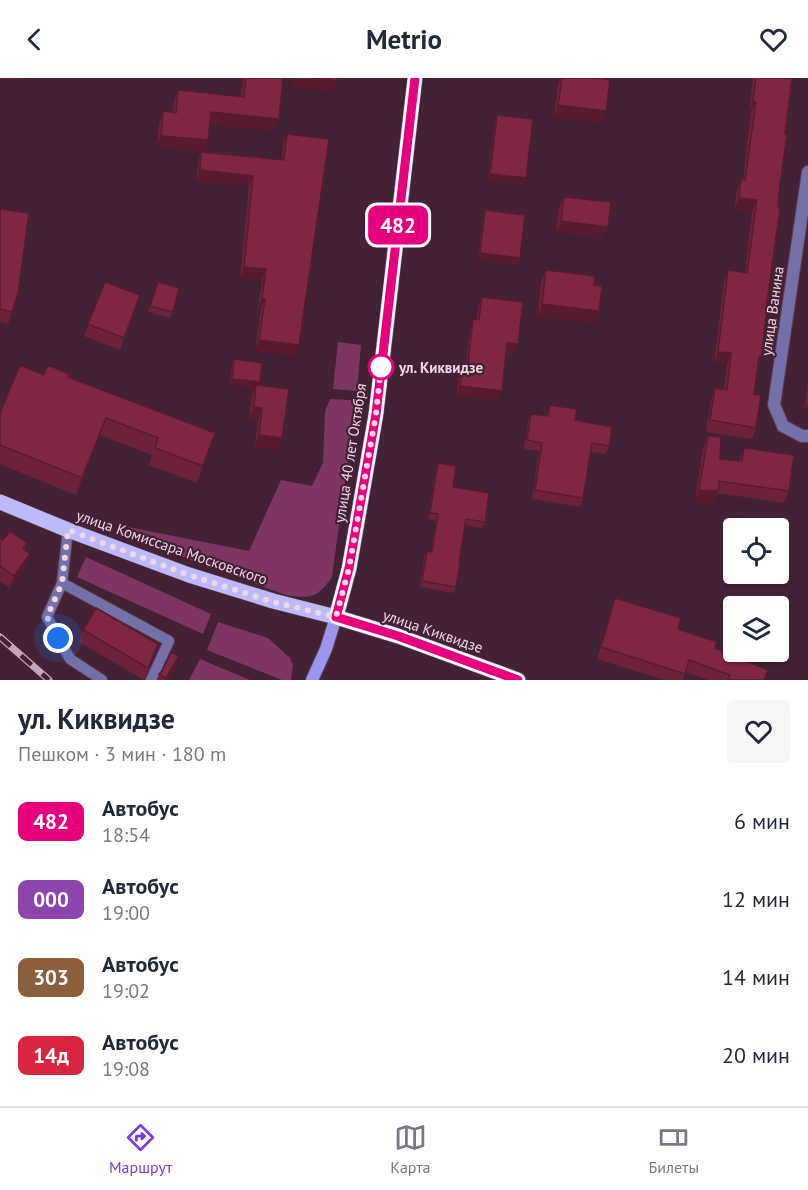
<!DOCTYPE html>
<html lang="ru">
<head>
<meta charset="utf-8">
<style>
	body { margin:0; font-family:"PT Sans",sans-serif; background:#f6f6f7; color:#1f2937; height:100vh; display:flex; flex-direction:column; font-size:22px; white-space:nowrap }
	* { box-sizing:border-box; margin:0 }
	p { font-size:20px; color:#747a83 }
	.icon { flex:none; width:33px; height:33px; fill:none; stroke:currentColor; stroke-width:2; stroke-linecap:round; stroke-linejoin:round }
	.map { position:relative; height:602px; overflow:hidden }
	.drawer { display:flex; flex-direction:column; background:#fff; flex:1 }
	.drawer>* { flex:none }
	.badge { padding:0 12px; border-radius:9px; font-size:21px; line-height:39px }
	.buttons { position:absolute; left:723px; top:440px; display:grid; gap:12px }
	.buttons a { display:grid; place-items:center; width:66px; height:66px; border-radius:6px; background:#fff; box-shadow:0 2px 4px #0004; font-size:30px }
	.you { position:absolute; width:30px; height:30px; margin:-15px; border:4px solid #fff; border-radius:50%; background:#1a73e8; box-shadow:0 0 0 9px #1a73e833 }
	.map>.badge { position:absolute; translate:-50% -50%; box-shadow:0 0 0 3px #fff }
	.round { display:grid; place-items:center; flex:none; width:63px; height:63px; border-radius:6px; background:#f6f6f7 }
	.head { display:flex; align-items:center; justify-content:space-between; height:102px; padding:0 18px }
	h1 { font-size:28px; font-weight:800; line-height:45px }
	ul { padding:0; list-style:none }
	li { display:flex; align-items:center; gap:18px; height:78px; padding:0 18px }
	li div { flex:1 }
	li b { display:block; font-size:22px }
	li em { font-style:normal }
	li .badge { min-width:66px; font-weight:700; text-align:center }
	header { display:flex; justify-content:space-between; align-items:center; height:78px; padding:0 18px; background:#fff; font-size:27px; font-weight:800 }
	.dock { display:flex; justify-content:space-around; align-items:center; height:84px; border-top:2px solid #e0e1e3; background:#fff; font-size:16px; color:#747a83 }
	.dock a { display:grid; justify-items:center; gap:3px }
	.dock .current { color:#7c3aed }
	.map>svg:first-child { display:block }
</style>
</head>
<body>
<header><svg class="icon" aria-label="back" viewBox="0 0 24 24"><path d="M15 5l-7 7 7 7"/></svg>Metrio<svg class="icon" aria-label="heart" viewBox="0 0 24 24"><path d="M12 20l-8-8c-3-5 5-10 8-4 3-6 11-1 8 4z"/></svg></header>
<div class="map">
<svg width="808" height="602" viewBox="0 0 808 602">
	<rect width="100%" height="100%" fill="#442236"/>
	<path fill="#7f3562" d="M338,264L361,267L357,313L333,311Z
		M330,321L351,322L355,329L332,499C317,520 311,521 286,517L123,457L128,449L249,473L281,402L312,408L323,385L325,333Z
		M86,479L211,536L203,556L77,499Z
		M218,544L268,560L290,580L293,587L291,602H282L207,572Z
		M200,581L250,602H189Z"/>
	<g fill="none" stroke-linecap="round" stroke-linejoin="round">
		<g stroke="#5f3f52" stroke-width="12">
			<path id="lane" d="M68,452L62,505L47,539L70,581L102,602
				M62,505L169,563L151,602"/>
		</g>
		<g stroke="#5f3f52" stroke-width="14">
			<path id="street" d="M808,94L774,327L783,348L802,358H808"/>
		</g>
		<g stroke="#5f3f52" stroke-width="14">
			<path id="secondary" d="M312,602L326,571L336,539"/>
		</g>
		<g stroke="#5f3f52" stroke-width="16">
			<path id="primary" d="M0,424L68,452L189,497L273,523L336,539L398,558L518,602
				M336,539L349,491L376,336L415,0"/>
		</g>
		<use href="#lane" stroke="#7471a8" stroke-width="10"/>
		<use href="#street" stroke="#7471a8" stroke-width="12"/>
		<use href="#secondary" stroke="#9b96ec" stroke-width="12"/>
		<use href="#primary" stroke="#bcb9fc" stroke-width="15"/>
		<g stroke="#c2a8b6" stroke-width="7">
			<path id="rail" d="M0,559L49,602"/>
		</g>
		<use href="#rail" stroke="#442236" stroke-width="4.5" stroke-dasharray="14" stroke-linecap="butt"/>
	</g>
	<path fill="#6d2239" d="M243,0H283L274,53L210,46L208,62L204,74L157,69L159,45L163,33L173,34L174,24L178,12L241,18Z
		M561,0H598L602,45L554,39L558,7Z
		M753,0H792L754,316L756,350L752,361L706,354L711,321L715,310L724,311L727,287L714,285L724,204L728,192L745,194L752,134L734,131L737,113L741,101H743L751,35H749Z
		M497,37L524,106L488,102L495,43Z
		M287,56L295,278L255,273L261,231H258L262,202L240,200L249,108L196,103L198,84L201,74L282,82L283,66Z
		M564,119L604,160L556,155L559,130Z
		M0,131L12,234L8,246L0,244Z
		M485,132L520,180L518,186L478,182L483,138Z
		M546,192L594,207L599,233L595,245L538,238L541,204Z
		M105,204L140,217L120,272L84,258Z
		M158,204L173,234L170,240L148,234Z
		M482,219L518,266L514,276L506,275L498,322L457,318L459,295L463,286H466L470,251L473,241L477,242L478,229Z
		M234,281L259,307L282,360L278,372L255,369L258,342L249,341L252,318L255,310L229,307L232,287Z
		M44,297L68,299L215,355L197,405L149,387L152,377L100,357L76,417L0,386V335Z
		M808,305V333H804Z
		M550,327L575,342L609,368L606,376L590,374L583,420L580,429L532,421L539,373L524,371L528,344L531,336L546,338Z
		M708,358L720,381L739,383L744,370L789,413L784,425L717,415L714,425L695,424L703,370Z
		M438,385L453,409L485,444L482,450L465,447L459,485L456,509L454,515L420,509L424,479L427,473L431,474L436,443L428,441L436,391Z
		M0,460L3,462L27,465L25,472L30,476L26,488L10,510L0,503Z
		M615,520L715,570L764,602H709L686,594L683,602H665L597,581Z
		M83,552L158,566L144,602L79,564Z
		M179,578L175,590L168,602H157L159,596Z"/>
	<path fill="#591b2e" d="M0,0H22L21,3L0,1Z
		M294,0H315L337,3L333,15L290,9Z
		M753,23L756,24L751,35H749Z
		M558,27L606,33L602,45L554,39Z
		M211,34L279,41L274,53L206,46Z
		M161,58L208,62L204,74L157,69Z
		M200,92L253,98L249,108L196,103Z
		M490,96L526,100L524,106L488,102Z
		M739,120L757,122L752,134L734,131Z
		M561,143L608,149L604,160L556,155Z
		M480,175L520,180L518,186L478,182Z
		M244,189L266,191L262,202L240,200Z
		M262,220L265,221L261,231H258Z
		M542,226L599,233L595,245L538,238Z
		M259,262L299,267L295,278L255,273Z
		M507,265L518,266L514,276L504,274Z
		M718,274L731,275L727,287L714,285Z
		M232,301L260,304L257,310L256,307L255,310L229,307Z
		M460,308L502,313L498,322L457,318Z
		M807,324L808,333H804Z
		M254,329L262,330L258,342L249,341Z
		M106,340L100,357L76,417L82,400Z
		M259,357L282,360L278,372L255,369Z
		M699,412L718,413L714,425L695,424Z
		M30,476L26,488L10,510L14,498Z
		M179,578L175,590L168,602H165Z"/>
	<path fill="#7f2742" stroke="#591b2e" stroke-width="1.5" d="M246,0H283L279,41L211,34L208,62L161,58L163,33L176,35L178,12L244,19Z
		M315,0H338L337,3Z
		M562,0H598L610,2L606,33L558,27Z
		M756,0H792L785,56L787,57L780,106L778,130H780L766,232L767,233L761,279H759L754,316L761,317L756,350L710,342L715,310L727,312L731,275L718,274L728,192L747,195L757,122L739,120L741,101L745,102L756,24L753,23Z
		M497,37L533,41L526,100L490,96Z
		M287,56L329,61L299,267L259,262L265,221L262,220L266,191L244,189L253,98L200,92L201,74L284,82Z
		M564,119L611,124L608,149L561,143Z
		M0,131L29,135L18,215L12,234L0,231Z
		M485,132L525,137L520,180L480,175Z
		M546,192L595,198L594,207L602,208L599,233L542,226Z
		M105,204L140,217L124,260L88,246Z
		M158,204L179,210L173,234L150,228Z
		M482,219L523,224L518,266L507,265L502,313L460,308L463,286H468L473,241L479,242Z
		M234,281L262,285L260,304L232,301Z
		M20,287L44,297L48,287L69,296L68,299L215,355L203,388L155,370L158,360L106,340L82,400L0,367V335Z
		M256,307L289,311L282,360L259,357L262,330L254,329Z
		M550,327L577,331L575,342L612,349L609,368L592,365L583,420L535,412L542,365L527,362L531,336L548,338Z
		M708,358L721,359L720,381L742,383L744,370L794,377L789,413L719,403L718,413L699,412Z
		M438,385L456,388L453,409L489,415L485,444L466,441L459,485H460L456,509L422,503L427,473L432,474L438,436L430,435Z
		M10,453L27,465L23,471L30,476L14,498L0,488V460L3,462Z
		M615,520L681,540L678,551L717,564L715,570L768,592L764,602H728L730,597L689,582L685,596L601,569Z
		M96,530L158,566L148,590L83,552Z
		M171,574L179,578L166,600L159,596L162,593Z"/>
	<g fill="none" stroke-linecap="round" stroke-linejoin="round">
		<g stroke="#fff" stroke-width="14">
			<path id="line" d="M415,0L376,336L349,490L336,539L398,558L518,602"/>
		</g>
		<use href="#line" stroke="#e6007e" stroke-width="9"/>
		<path stroke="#eed7e3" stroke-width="6" stroke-dasharray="0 10.8" d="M58,560L47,539L62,505L68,452L189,497L273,524L336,539L349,490L376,336L381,289"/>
	</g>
	<circle fill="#fff" stroke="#e6007e" stroke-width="3" cx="381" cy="289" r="12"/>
	<g text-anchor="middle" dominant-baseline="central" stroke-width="4.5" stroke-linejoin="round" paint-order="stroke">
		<g font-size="15" fill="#eed7e3" stroke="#442236">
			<text transform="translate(772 233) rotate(-82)">улица Ванина</text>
			<text transform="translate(350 375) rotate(-81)">улица 40 лет Октября</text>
			<text transform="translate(172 469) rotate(19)">улица Комиссара Московского</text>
			<text transform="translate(433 553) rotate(19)">улица Киквидзе</text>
		</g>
		<g font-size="15" font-weight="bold" fill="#eed7e3" stroke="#442236" text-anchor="start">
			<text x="399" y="289">ул. Киквидзе</text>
		</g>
	</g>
</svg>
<div class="buttons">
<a><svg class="icon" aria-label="locate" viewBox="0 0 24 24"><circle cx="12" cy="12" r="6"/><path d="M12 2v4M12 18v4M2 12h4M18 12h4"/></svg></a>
<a><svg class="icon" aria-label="layers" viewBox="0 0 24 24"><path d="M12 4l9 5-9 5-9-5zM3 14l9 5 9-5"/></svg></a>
</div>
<div class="you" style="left:58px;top:560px"></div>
<b class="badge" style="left:398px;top:147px;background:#e6007e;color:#fff">482</b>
</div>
<section class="drawer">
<div class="head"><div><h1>ул. Киквидзе</h1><p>Пешком · 3 мин · 180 m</p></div><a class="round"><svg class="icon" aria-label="heart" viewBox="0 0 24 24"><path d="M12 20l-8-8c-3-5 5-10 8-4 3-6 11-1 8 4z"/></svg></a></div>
<ul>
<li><span class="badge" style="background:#e6007e;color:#fff">482</span><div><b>Автобус</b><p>18:54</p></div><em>6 мин</em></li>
<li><span class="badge" style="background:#8e44ad;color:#fff">000</span><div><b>Автобус</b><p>19:00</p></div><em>12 мин</em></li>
<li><span class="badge" style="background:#8b5e3c;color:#fff">303</span><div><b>Автобус</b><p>19:02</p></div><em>14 мин</em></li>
<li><span class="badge" style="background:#d7263d;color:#fff">14д</span><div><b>Автобус</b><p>19:08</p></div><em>20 мин</em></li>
</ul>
</section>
<nav class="dock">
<a class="current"><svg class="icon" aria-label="directions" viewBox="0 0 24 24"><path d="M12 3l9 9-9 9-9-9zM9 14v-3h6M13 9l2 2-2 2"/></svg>Маршрут</a>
<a><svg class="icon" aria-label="map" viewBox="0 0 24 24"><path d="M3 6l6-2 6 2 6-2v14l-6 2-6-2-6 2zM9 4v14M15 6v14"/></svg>Карта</a>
<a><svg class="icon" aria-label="tickets" viewBox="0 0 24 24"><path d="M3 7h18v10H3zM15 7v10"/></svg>Билеты</a>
</nav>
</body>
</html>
